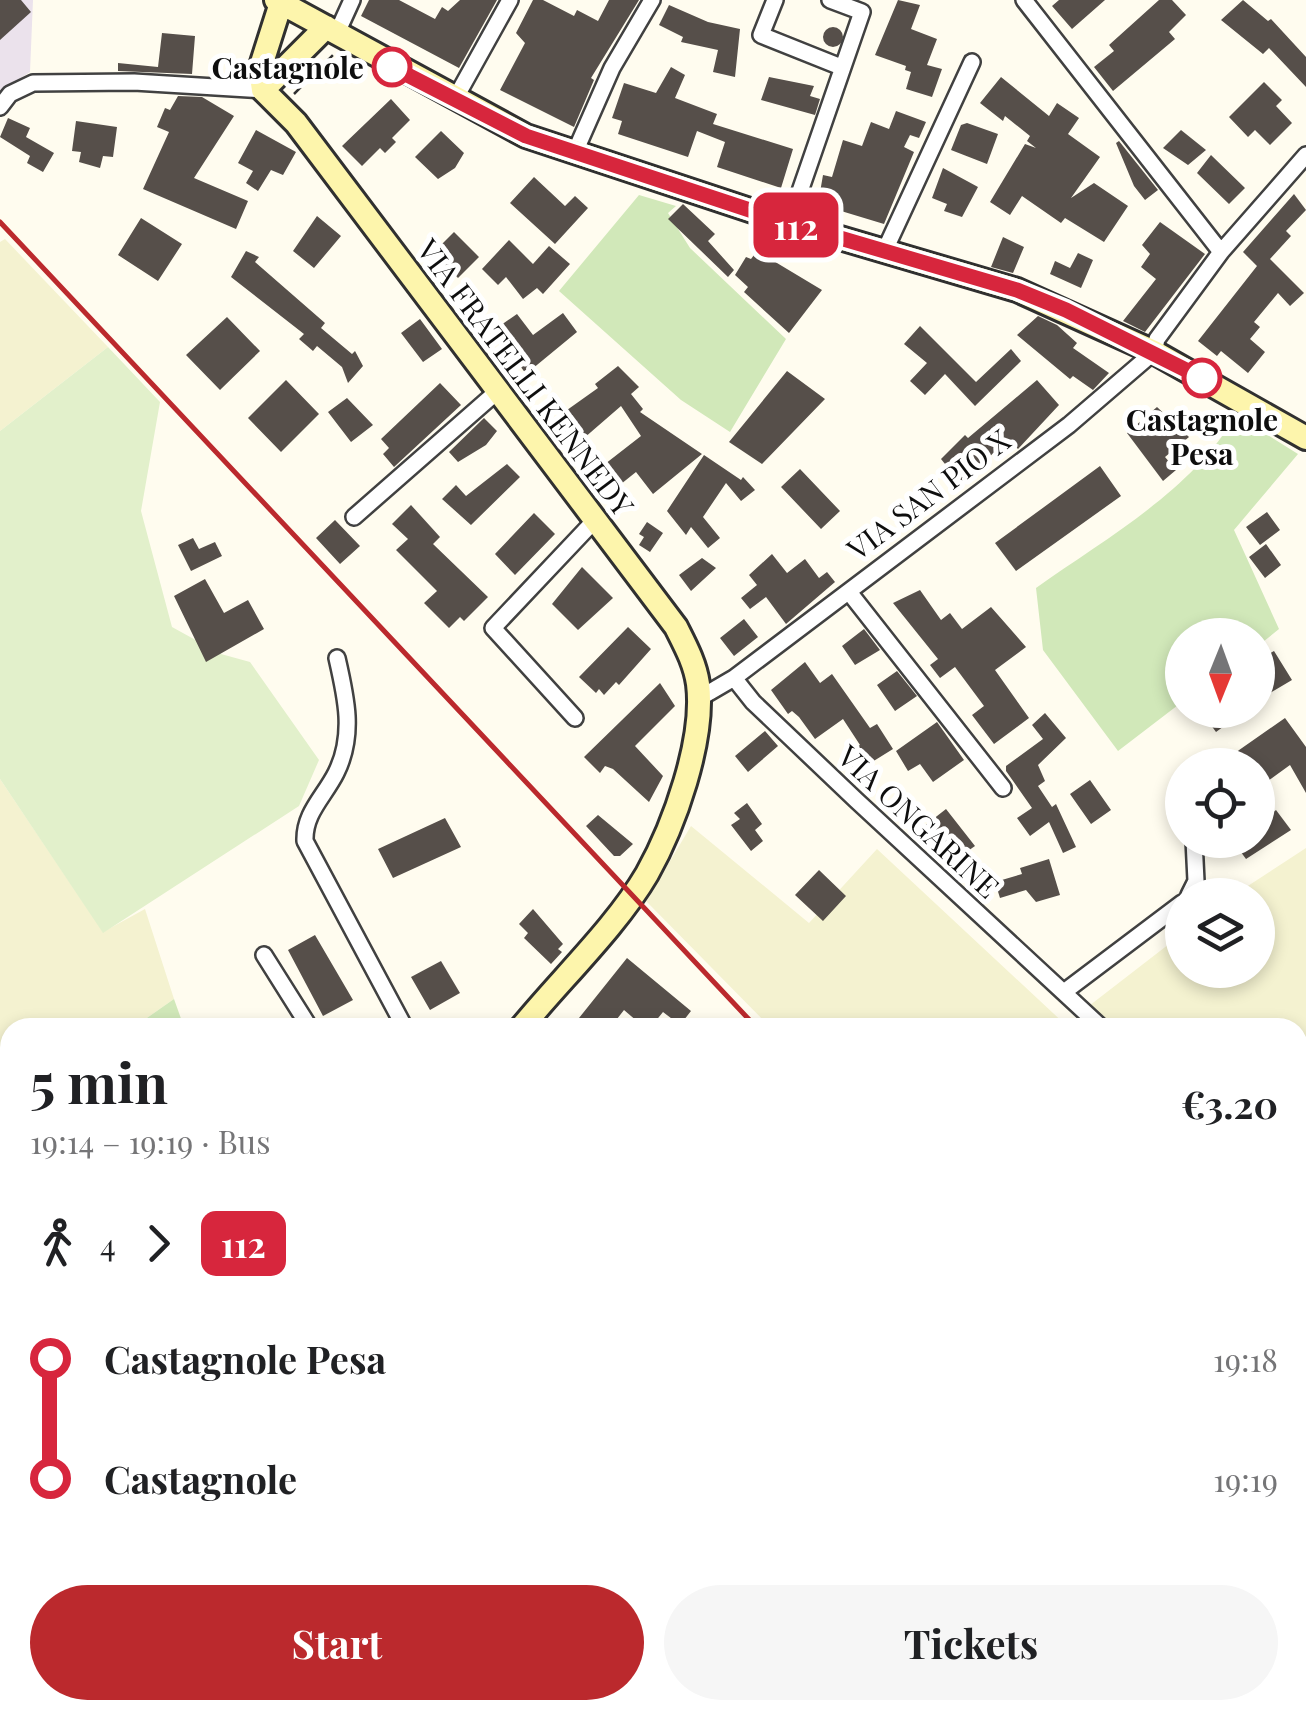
<!DOCTYPE html>
<html lang="en">
<head>
<meta charset="utf-8">
<style>
	body { margin:0; font-family:"Playfair Display",serif; background:#f6f6f6; color:#202124; height:100vh; display:flex; flex-direction:column; font-size:38px; white-space:nowrap }
	* { box-sizing:border-box; margin:0 }
	p { font-size:32px; color:#757577 }
	.icon { flex:none; width:55px; height:55px; fill:none; stroke:currentColor; stroke-width:2; stroke-linecap:round; stroke-linejoin:round }
	.map { position:relative; flex:1; overflow:hidden }
	.sheet { position:absolute; left:0px; top:1018px; width:1308px; height:702px; display:flex; flex-direction:column; background:#fff; border-radius:30px 30px 0 0; box-shadow:0 5px 15px #0003 }
	.sheet>* { flex:none }
	.badge { padding:0 20px; border-radius:15px; font-size:35px; line-height:65px }
	.needle { width:65px; rotate:181deg }
	.controls { position:absolute; left:1165px; top:618px; display:grid; gap:20px }
	.controls a { display:grid; place-items:center; width:110px; height:110px; border-radius:50%; background:#fff; box-shadow:0 5px 15px #0003; font-size:50px }
	.map>.badge { position:absolute; translate:-50% -50%; box-shadow:0 0 0 5px #fff }
	.legs { display:flex; align-items:center; gap:15px; height:110px; padding:0 30px; font-size:32px }
	.legs p { margin-inline-start:auto }
	.summary { display:flex; align-items:center; justify-content:space-between; height:170px; padding:0 30px }
	h1 { font-size:55px; font-weight:700; line-height:75px }
	.cta { display:flex; gap:20px; margin-top:auto; padding:20px 30px }
	.cta a { flex:1; height:115px; border-radius:60px; background:#bb292d; color:#fff; font-size:40px; font-weight:700; line-height:115px; text-align:center }
	.cta a+a { background:#f6f6f6; color:#202124 }
	ul { padding:0 30px; list-style:none }
	li { display:flex; align-items:center; gap:35px; height:120px; font-size:38px }
	li i { display:grid; place-items:center; width:15px; height:100%; margin:0 12px; background:currentColor }
	li i::after { content:''; width:25px; height:25px; margin:-12px; border:8px solid; border-radius:50%; background:#fff }
	li p { margin-inline-start:auto }
	li:first-child i { background:linear-gradient(#0000 50%,currentColor 0) }
	li:last-child i { background:linear-gradient(currentColor 50%,#0000 0) }
	.map>svg:first-child { display:block }
</style>
</head>
<body>
<div class="map">
<svg width="1306" height="1719" viewBox="0 0 1306 1719">
	<rect width="100%" height="100%" fill="#fffcef"/>
	<path fill="#ebe2ec" d="M0,0H33L30,72L0,92Z"/>
	<path fill="#f4f2d0" d="M5,239L108,347L0,431V242Z
		M0,779L103,932L145,909L174,999L134,1027L10,1028V1114L0,1121Z
		M691,826L809,923L877,849L1068,1027H770L646,901Z
		M1306,848V1187L1298,1194V1028L1104,1027L1085,1009L1182,934V970H1258V895H1234Z
		M0,1379L10,1398V1510L0,1518Z
		M1306,1413V1591L1298,1582V1420Z
		M224,1710H453L442,1719H211Z"/>
	<path fill="#d1e8b9" d="M639,195L676,206L668,213L690,248L786,339L730,432L681,400L559,291Z
		M1236,415L1298,454L1234,530L1279,629L1258,646V635H1182V702L1118,751L1043,650L1036,588C1106,538 1192,491 1236,415Z
		M174,999L184,1027H134Z
		M10,1114V1251L0,1256V1121Z
		M1298,1246L1306,1254V1413L1298,1420Z"/>
	<path fill="#e2f0cb" d="M108,347L160,402L141,511L172,627L221,654L250,662L319,760L299,806L103,933L0,779V431Z"/>
	<path fill="#564f4a" d="M0,0H21L31,12L0,40Z
		M369,0H399L435,19L442,7L448,11L460,0H497L459,68L361,16Z
		M533,0H543L574,16L577,10L598,21L609,0H639L591,78L594,80L574,127L500,90L525,43L516,33Z
		M898,0L920,5L911,29L937,39L927,65L942,69L932,97L906,89L911,72L905,70L906,66L875,55Z
		M1059,0H1105L1072,29L1052,6Z
		M1159,0H1172L1186,15L1169,32L1175,39L1113,91L1094,67L1114,51L1109,45Z
		M1243,0L1268,21L1271,19L1306,57V87L1269,48L1263,54L1221,20Z
		M669,5L708,22L740,29L735,77L713,72L718,50L681,42L683,37L659,25Z
		M823 37a10 10 0 1 1 20 0a10 10 0 1 1-20 0Z
		M162,33L195,36L192,74L118,71V63L158,67Z
		M671,67L685,75L675,98L717,114L713,124L793,149L781,188L717,167L725,142L697,131L688,157L618,134L622,121L612,118L624,83L656,93Z
		M769,77L814,86L810,96L820,99L815,115L761,100Z
		M1001,77L1049,116L1057,103L1079,118L1068,134L1100,157L1071,198L1094,183L1128,206L1104,242L1065,218L1061,223L1022,196L1010,215L990,202L1025,144L1036,148L1027,141L1030,136L1005,116L1003,121L980,103Z
		M1264,82L1282,100L1276,106L1292,123L1270,145L1255,130L1248,137L1229,117Z
		M178,96L202,97L234,116L194,178L248,201L236,229L143,189L169,132L157,127L165,108L170,110Z
		M391,99L410,120L392,138L396,142L385,153L380,148L362,166L342,146Z
		M896,111L926,122L919,138L910,135L904,147L914,152L884,224L818,204L823,175L832,177L843,140L862,146L871,122L889,129Z
		M8,118L30,128L26,137L54,153L43,172L27,163L30,156L0,137Z
		M76,121L117,127L113,157L103,156L100,168L79,162L81,152L72,151Z
		M967,123L998,134L987,164L951,150L961,125Z
		M256,130L296,152L283,175L271,170L258,191L246,183L253,171L238,163Z
		M1181,130L1206,150L1188,165L1163,148Z
		M441,131L464,153L455,168L438,179L415,157Z
		M1119,141L1158,190L1145,200L1134,186L1116,143Z
		M1211,155L1245,188L1229,204L1197,173Z
		M943,168L978,187L962,217L944,211L947,204L932,198Z
		M534,177L565,206L575,196L588,208L555,244L510,203Z
		M1294,194L1306,210L1286,231L1291,236L1270,259L1304,293L1290,306L1278,293L1254,322L1260,327L1250,339L1265,352L1248,373L1221,351L1217,356L1198,341L1257,266L1243,252Z
		M683,204L715,234L708,241L734,270L728,277L668,219Z
		M317,216L341,236L314,268L293,251Z
		M141,218L182,244L158,281L118,255Z
		M1160,222L1205,254L1145,332L1123,321L1156,279L1141,267L1150,254L1142,245Z
		M454,232L479,257L458,278L433,253Z
		M1003,237L1024,247L1013,273L991,267Z
		M509,240L533,264L549,246L570,264L543,294L537,288L523,299L506,277L498,285L482,269Z
		M246,251L259,257L255,262L325,323L321,328L352,354L355,351L363,366L348,383L342,367L317,346L313,351L299,339L304,334L231,277Z
		M757,251L822,290L789,333L744,292L748,287L735,275L746,257L751,259Z
		M1078,253L1093,260L1081,288L1050,274L1055,261L1070,268Z
		M563,313L577,332L526,374L494,330L517,314L533,335Z
		M1038,316L1057,325L1077,343L1073,348L1109,373L1093,390L1073,376L1070,379L1017,335Z
		M227,317L260,351L220,390L186,355Z
		M420,319L442,349L423,362L401,333Z
		M920,326L976,382L1011,349L1021,361L975,406L945,374L925,395L910,381L927,363L904,344Z
		M618,366L639,387L631,394L643,409L640,412L702,454L653,494L636,472L616,488L604,473L609,469L605,464L641,436L621,406L576,445L553,420L598,388L595,384Z
		M787,371L825,399L762,464L729,442Z
		M286,380L319,414L281,452L248,418Z
		M1037,380L1059,405L1018,449L1008,439L961,484L941,459L965,435L968,438Z
		M440,383L461,405L394,467L383,454L389,448L381,439Z
		M347,398L373,425L351,442L328,412Z
		M1157,407L1189,437L1165,457L1176,470L1163,481L1127,433Z
		M484,418L497,431L486,445L458,462L449,452Z
		M704,455L741,480L743,477L755,490L741,501L726,483L703,517L720,538L708,548L691,527L686,535L667,511Z
		M507,464L520,477L471,525L442,499L456,485L466,496Z
		M1100,466L1121,496L1016,571L995,543Z
		M800,469L840,511L821,529L781,487Z
		M411,505L440,537L433,544L488,597L464,621L460,617L449,628L424,603L437,591L396,550L408,539L392,524Z
		M1267,512L1280,530L1260,545L1246,527Z
		M534,513L555,534L515,575L495,554Z
		M335,520L360,546L340,564L316,538Z
		M647,522L663,533L650,552L639,545L644,537L639,534Z
		M193,538L199,549L215,542L222,556L191,571L178,545Z
		M1266,544L1281,565L1265,578L1249,557Z
		M772,554L787,573L805,559L819,578L827,572L835,582L786,624L766,597L750,609L741,598L757,585L749,575Z
		M702,558L716,568L691,591L679,575Z
		M582,567L613,598L578,630L552,604Z
		M205,579L224,613L248,600L264,629L206,662L174,596Z
		M920,590L941,620L950,613L962,629L991,607L1026,647L995,670L1029,718L994,744L972,715L984,706L955,667L940,678L930,665L938,659L893,603Z
		M744,619L758,637L734,656L720,638Z
		M628,627L651,649L619,685L616,682L604,695L599,689L596,693L579,677Z
		M864,629L880,650L855,665L842,646Z
		M1274,651L1292,680L1265,696L1258,684V660Z
		M805,662L820,683L832,674L870,728L877,724L893,749L856,772L845,754L860,745L843,719L815,739L799,717L792,711L788,714L771,690Z
		M897,671L917,696L895,711L877,685Z
		M660,683L675,706L635,746L663,776L649,802L613,769L605,766L600,773L584,757Z
		M1200,710H1246L1216,732Z
		M1045,713L1066,738L1038,765L1045,781L1038,786L1052,807L1056,804L1076,847L1063,853L1049,822L1030,836L1017,818L1032,808L1006,771V766L1043,739L1032,725Z
		M1285,718L1306,747V793L1290,765L1258,788V765H1239L1232,755Z
		M937,722L964,760L933,782L920,764L908,771L896,751Z
		M765,731L778,746L748,772L735,756Z
		M1090,780L1111,810L1091,824L1070,794Z
		M747,803L762,824L755,830L763,841L751,851L731,825L740,819L734,813Z
		M946,809L975,846L952,862L923,827Z
		M1276,810L1291,830L1246,859L1232,840H1258V824Z
		M598,815L633,844L620,856H614L586,826Z
		M445,818L461,847L393,878L378,849Z
		M1049,859L1060,895L1036,902L1026,890L1000,898L995,882L1022,874L1020,868Z
		M819,870L846,896L823,921L795,895Z
		M533,909L563,944L558,949L562,952L551,964L524,938L528,933L519,924Z
		M315,935L353,1000L323,1016L288,950Z
		M627,958L691,1011L680,1025L663,1012L650,1028H645L624,1010L610,1028H571Z
		M441,961L460,993L430,1010L411,977Z"/>
	<g fill="none" stroke-linecap="round" stroke-linejoin="round">
		<g stroke="#414141" stroke-width="12">
			<path id="lane" d="M1298,1663L1306,1672"/>
		</g>
		<g stroke="#414141" stroke-width="20">
			<path id="street" d="M775,0L761,35L841,67
				M1024,0L1221,252
				M337,33L352,0
				M455,99L510,0
				M0,107L10,94L33,83L134,82L263,90
				M575,152L612,68L652,0
				M789,223L862,12L830,0
				M885,250L972,62
				M354,517L500,389
				M849,592L1003,788
				M337,658C346,697 355,735 336,773C324,797 304,813 305,841L405,1028
				M734,678L1069,425L1154,352L1157,339L1221,252L1306,155
				M698,699L734,678L753,702L856,800L1102,1028
				M575,718L493,628L596,519
				M1189,895L1196,881L1194,840
				M264,955L310,1028
				M1064,992L1182,903
				M1298,1210L1306,1219
				M918,1710L922,1719
				M974,1719L977,1710"/>
		</g>
		<g stroke="#303030" stroke-width="28">
			<path id="secondary" d="M276,0L526,136L789,223L1017,290L1154,352L1306,438
				M263,90L296,123L676,627C685,645 695,663 698,684C705,740 674,826 647,874C616,927 560,980 521,1028
				M263,90L260,69L281,3
				M263,90L326,27
				M18,1719L24,1710"/>
		</g>
		<path stroke="#303030" stroke-width="2.5" stroke-dasharray="10 5" stroke-linecap="butt" d="M294,94L334,54
			M889,1719L892,1710"/>
		<use href="#lane" stroke="#fff" stroke-width="8"/>
		<use href="#street" stroke="#fff" stroke-width="15"/>
		<use href="#secondary" stroke="#fdf5ac" stroke-width="22"/>
		<path stroke="#bb292d" stroke-width="5" d="M0,222L757,1028
			M1298,1601L1306,1610"/>
	</g>
	<g fill="none" stroke-linecap="round" stroke-linejoin="round">
		<g stroke="#fff" stroke-width="22">
			<path id="line-1" d="M392,67L526,136L789,223L1017,290L1066,310L1202,378"/>
		</g>
		<use href="#line-1" stroke="#d7263d" stroke-width="15"/>
	</g>
	<g fill="#fff" stroke="#d7263d" stroke-width="5">
		<circle cx="392" cy="67" r="18"/>
		<circle cx="1202" cy="378" r="18"/>
	</g>
	<g text-anchor="middle" dominant-baseline="central" stroke-width="10" stroke-linejoin="round" paint-order="stroke">
		<g font-size="30" font-weight="bold" fill="#0e0e0e" stroke="#fff" text-anchor="end">
			<text x="364" y="67">Castagnole</text>
			<text x="1202" y="419" text-anchor="middle">Castagnole<tspan x="1202" dy="34">Pesa</tspan></text>
		</g>
		<g font-size="30" fill="#0e0e0e" stroke="#fff">
			<text transform="translate(526 377) rotate(53)">VIA FRATELLI KENNEDY</text>
			<text transform="translate(928 494) rotate(-37)">VIA SAN PIO X</text>
			<text transform="translate(919 821) rotate(43)">VIA ONGARINE</text>
		</g>
	</g>
</svg>
<div class="controls">
<a><svg class="needle" viewBox="-14 -14 28 28"><path d="M0-13l5 13h-10z" fill="#e53935"/><path d="M0 13l5-13h-10z" fill="#757577"/></svg></a>
<a><svg class="icon" aria-label="locate" viewBox="0 0 24 24"><circle cx="12" cy="12" r="6"/><path d="M12 2v4M12 18v4M2 12h4M18 12h4"/></svg></a>
<a><svg class="icon" aria-label="layers" viewBox="0 0 24 24"><path d="M12 4l9 5-9 5-9-5zM3 14l9 5 9-5"/></svg></a>
</div>
<b class="badge" style="left:796px;top:225px;background:#d7263d;color:#fff">112</b>
<section class="sheet">
<div class="summary"><div><h1>5 min</h1><p>19:14 – 19:19 · Bus</p></div><b>€3.20</b></div>
<div class="legs"><svg class="icon" aria-label="walk" viewBox="0 0 24 24"><circle cx="13" cy="4" r="2"/><path d="M13 8l-2 6 4 7M11 14l-3 7M7 12l3-4h3l4 4"/></svg>4<svg class="icon" aria-label="forward" viewBox="0 0 24 24"><path d="M9 5l7 7-7 7"/></svg><b class="badge" style="background:#d7263d;color:#fff">112</b></div>
<ul>
<li><i style="color:#d7263d"></i><b>Castagnole Pesa</b><p>19:18</p></li>
<li><i style="color:#d7263d"></i><b>Castagnole</b><p>19:19</p></li>
</ul>
<div class="cta"><a>Start</a><a>Tickets</a></div>
</section>
</div>
</body>
</html>
